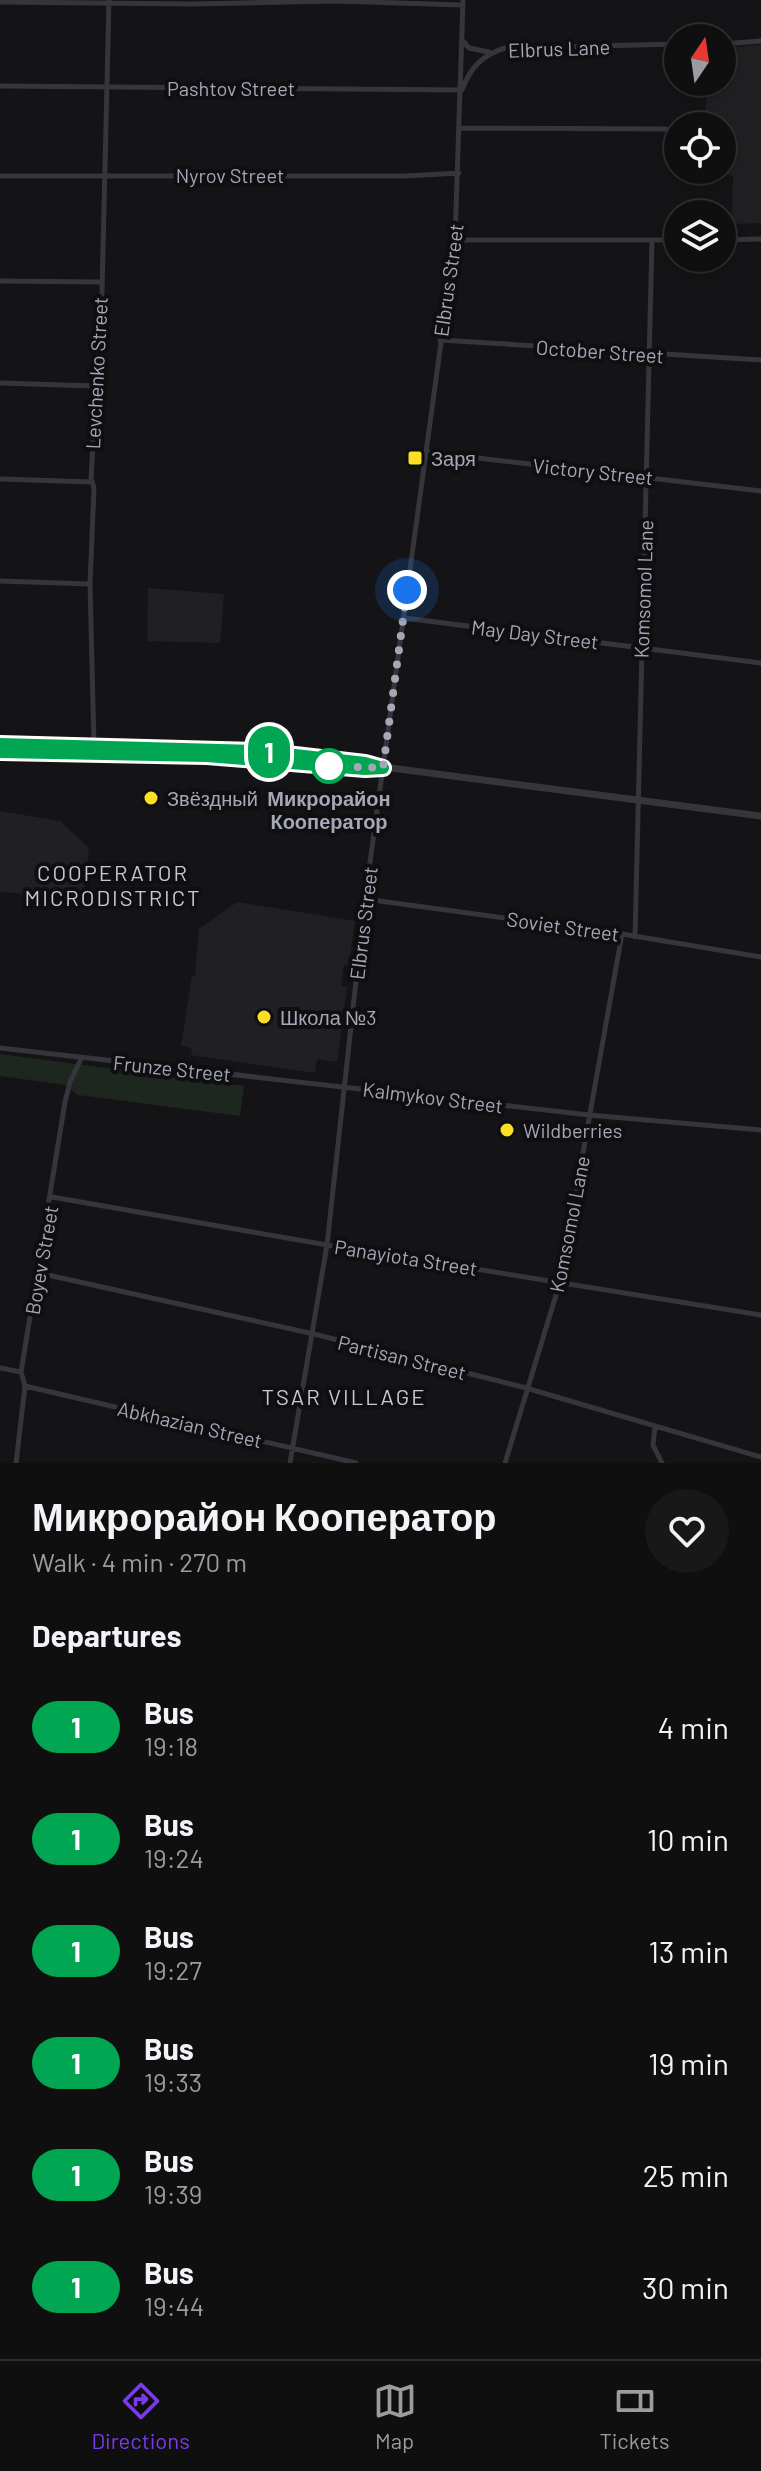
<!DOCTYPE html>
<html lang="en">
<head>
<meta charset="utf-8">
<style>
	body { margin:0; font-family:Barlow,sans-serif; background:#181819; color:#f1f3f6; height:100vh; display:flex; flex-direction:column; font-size:30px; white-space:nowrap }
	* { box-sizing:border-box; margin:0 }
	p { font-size:26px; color:#9b9c9f }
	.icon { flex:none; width:44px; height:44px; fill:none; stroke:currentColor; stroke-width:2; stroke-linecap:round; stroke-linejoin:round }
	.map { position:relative; height:1463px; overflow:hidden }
	.sheet { display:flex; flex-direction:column; background:#0f0f10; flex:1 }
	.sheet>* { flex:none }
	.badge { padding:0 16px; border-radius:26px; font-size:28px; line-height:52px }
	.needle { width:52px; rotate:13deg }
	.tools { position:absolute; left:664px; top:24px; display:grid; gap:16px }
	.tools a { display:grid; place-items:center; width:72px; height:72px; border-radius:50%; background:#0f0f10; box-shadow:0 4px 12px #0003,0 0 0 2px #2f2f30; font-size:40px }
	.you { position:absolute; width:40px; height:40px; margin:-20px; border:6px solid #fff; border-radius:50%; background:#1a73e8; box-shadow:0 0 0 12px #1a73e833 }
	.map>.badge { position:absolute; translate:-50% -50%; box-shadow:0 0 0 4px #fff }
	h2 { padding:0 32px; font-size:30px; line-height:72px }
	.round { display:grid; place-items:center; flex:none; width:84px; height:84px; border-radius:42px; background:#181819 }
	.summary { display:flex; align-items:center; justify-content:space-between; height:136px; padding:0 32px }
	h1 { font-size:38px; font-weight:800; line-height:60px }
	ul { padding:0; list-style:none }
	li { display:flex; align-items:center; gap:24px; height:112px; padding:0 32px }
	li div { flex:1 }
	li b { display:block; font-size:30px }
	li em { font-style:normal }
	li .badge { min-width:88px; font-weight:700; text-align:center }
	.dock { display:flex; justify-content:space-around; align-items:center; height:112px; border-top:2px solid #2f2f30; background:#0f0f10; font-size:22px; color:#9b9c9f }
	.dock a { display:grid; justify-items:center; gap:4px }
	.dock .selected { color:#7c3aed }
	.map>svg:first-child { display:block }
</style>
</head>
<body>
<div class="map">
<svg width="761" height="1463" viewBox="0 0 761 1463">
	<rect width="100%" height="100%" fill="#141416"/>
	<path fill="#202023" d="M761,45V223L732,224L733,176L695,172L696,170H722V126H703L709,82H722V48Z
		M148,588L224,594L220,643L147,641Z
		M0,811L60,821L89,848L83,898L0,892Z
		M237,902L355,921L349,965H344L341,986L347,987L337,1062L317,1059L315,1073L191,1055L192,1048L181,1046L192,976H195L199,929Z"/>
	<path fill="#1e2620" d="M0,1054L244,1086L240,1116L78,1095L66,1085L0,1076Z"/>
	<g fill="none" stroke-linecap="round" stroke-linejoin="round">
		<path stroke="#35353b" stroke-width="5" d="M0,2L192,4L335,1L463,5
			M463,41L469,48L489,52
			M722,44L761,41
			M0,86L462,90C470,68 482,55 505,48L678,44
			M461,128L666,129
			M0,176H406L459,173
			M455,240H678
			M722,240L761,239
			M0,281L101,282
			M440,340L761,360
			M0,383L95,386
			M426,452L761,491
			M0,479L92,482
			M0,581L90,584
			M404,618L761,663
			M94,746L90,584L94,488L91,478L102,292L109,0
			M365,899L622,934L761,957
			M635,937L652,240
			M0,1048L589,1115L761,1130
			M52,1197L327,1245L761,1315
			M39,1273L314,1334L526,1388L761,1457
			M0,1368L21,1372
			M25,1386L356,1463
			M655,1427L653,1445L662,1463
			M16,1463L25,1386L21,1372L65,1102L70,1082L81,1059
			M290,1463L327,1245L365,899L455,240L463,0
			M505,1463L560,1282L622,934"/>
		<path stroke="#35353b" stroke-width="7" d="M0,744L260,751L761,816
			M0,752L207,756L377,769"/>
	</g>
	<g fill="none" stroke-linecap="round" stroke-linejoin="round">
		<g stroke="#fff" stroke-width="18">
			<path id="line" d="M0,744L260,751L365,763L383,768L365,769L207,756L0,752"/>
		</g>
		<use href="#line" stroke="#00a651" stroke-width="12"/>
		<path stroke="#a5a7b7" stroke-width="8" stroke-dasharray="0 14.4" d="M329,766L383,768L407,590"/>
	</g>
	<g fill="#fcdf25" stroke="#0f0f11" stroke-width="3">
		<rect x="407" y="450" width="16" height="16" rx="4"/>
		<circle cx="151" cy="798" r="8"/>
		<circle cx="264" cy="1017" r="8"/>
		<circle cx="507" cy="1130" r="8"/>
	</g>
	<circle fill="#fff" stroke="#00a651" stroke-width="4" cx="329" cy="766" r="16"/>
	<g text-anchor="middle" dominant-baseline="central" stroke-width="8" stroke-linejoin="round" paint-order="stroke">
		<g font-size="20" fill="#a5a7b7" stroke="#0f0f11">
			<text transform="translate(559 48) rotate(-2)">Elbrus Lane</text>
			<text x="231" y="88">Pashtov Street</text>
			<text x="230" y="175">Nyrov Street</text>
			<text transform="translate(448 280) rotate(-82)">Elbrus Street</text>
			<text transform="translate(600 351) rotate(4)">October Street</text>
			<text transform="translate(96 373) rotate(-87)">Levchenko Street</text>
			<text transform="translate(593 471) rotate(6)">Victory Street</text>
			<text transform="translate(643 589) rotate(-88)">Komsomol Lane</text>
			<text transform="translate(535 634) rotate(7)">May Day Street</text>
			<text transform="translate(363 923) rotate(-83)">Elbrus Street</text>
			<text transform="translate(563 926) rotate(8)">Soviet Street</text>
			<text transform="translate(172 1068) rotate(6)">Frunze Street</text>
			<text transform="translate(433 1097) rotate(7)">Kalmykov Street</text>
			<text transform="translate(569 1224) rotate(-79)">Komsomol Lane</text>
			<text transform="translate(406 1257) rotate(9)">Panayiota Street</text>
			<text transform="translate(41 1260) rotate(-80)">Boyev Street</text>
			<text transform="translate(402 1357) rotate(14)">Partisan Street</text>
			<text transform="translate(190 1424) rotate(13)">Abkhazian Street</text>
		</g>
		<g font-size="20" fill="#a5a7b7" stroke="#0f0f11" text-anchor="start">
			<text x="431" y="458">Заря</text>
			<text x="167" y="798">Звёздный</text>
			<text x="280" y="1017">Школа №3</text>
			<text x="523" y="1130">Wildberries</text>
		</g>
		<g font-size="20" font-weight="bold" fill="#a5a7b7" stroke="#0f0f11">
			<text x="329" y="798">Микрорайон<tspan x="329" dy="23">Кооператор</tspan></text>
		</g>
		<g font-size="22" letter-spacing="2" fill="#c6c7d3" stroke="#0f0f11">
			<text x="113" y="872">COOPERATOR<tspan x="113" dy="25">MICRODISTRICT</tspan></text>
			<text x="344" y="1396">TSAR VILLAGE</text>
		</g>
	</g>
</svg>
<div class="tools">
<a><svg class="needle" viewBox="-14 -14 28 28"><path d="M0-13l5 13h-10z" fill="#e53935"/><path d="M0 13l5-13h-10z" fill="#9b9c9f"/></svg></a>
<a><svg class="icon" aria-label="locate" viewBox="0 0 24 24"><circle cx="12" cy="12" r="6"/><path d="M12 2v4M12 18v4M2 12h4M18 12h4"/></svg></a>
<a><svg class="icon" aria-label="layers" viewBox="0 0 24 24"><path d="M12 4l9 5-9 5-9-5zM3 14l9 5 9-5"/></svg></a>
</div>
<div class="you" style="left:407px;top:590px"></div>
<b class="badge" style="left:269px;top:752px;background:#00a651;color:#fff">1</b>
</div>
<section class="sheet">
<div class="summary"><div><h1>Микрорайон Кооператор</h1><p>Walk · 4 min · 270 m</p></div><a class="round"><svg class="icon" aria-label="heart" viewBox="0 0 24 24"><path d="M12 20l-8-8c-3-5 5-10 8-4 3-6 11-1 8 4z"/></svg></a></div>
<h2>Departures</h2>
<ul>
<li><span class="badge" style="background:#00a651;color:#fff">1</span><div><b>Bus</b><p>19:18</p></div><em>4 min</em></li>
<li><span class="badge" style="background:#00a651;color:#fff">1</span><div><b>Bus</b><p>19:24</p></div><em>10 min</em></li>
<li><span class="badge" style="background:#00a651;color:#fff">1</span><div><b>Bus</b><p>19:27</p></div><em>13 min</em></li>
<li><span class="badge" style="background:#00a651;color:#fff">1</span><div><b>Bus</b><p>19:33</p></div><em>19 min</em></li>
<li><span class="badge" style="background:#00a651;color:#fff">1</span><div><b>Bus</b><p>19:39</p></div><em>25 min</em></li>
<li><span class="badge" style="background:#00a651;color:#fff">1</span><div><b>Bus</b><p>19:44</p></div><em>30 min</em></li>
</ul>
</section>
<nav class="dock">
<a class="selected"><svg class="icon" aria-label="directions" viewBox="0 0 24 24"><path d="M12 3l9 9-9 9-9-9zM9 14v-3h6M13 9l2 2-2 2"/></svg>Directions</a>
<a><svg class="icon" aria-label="map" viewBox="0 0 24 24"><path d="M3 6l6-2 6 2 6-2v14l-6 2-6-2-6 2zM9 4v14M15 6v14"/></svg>Map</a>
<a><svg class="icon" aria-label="tickets" viewBox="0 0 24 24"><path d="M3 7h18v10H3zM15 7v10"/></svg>Tickets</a>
</nav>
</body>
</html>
